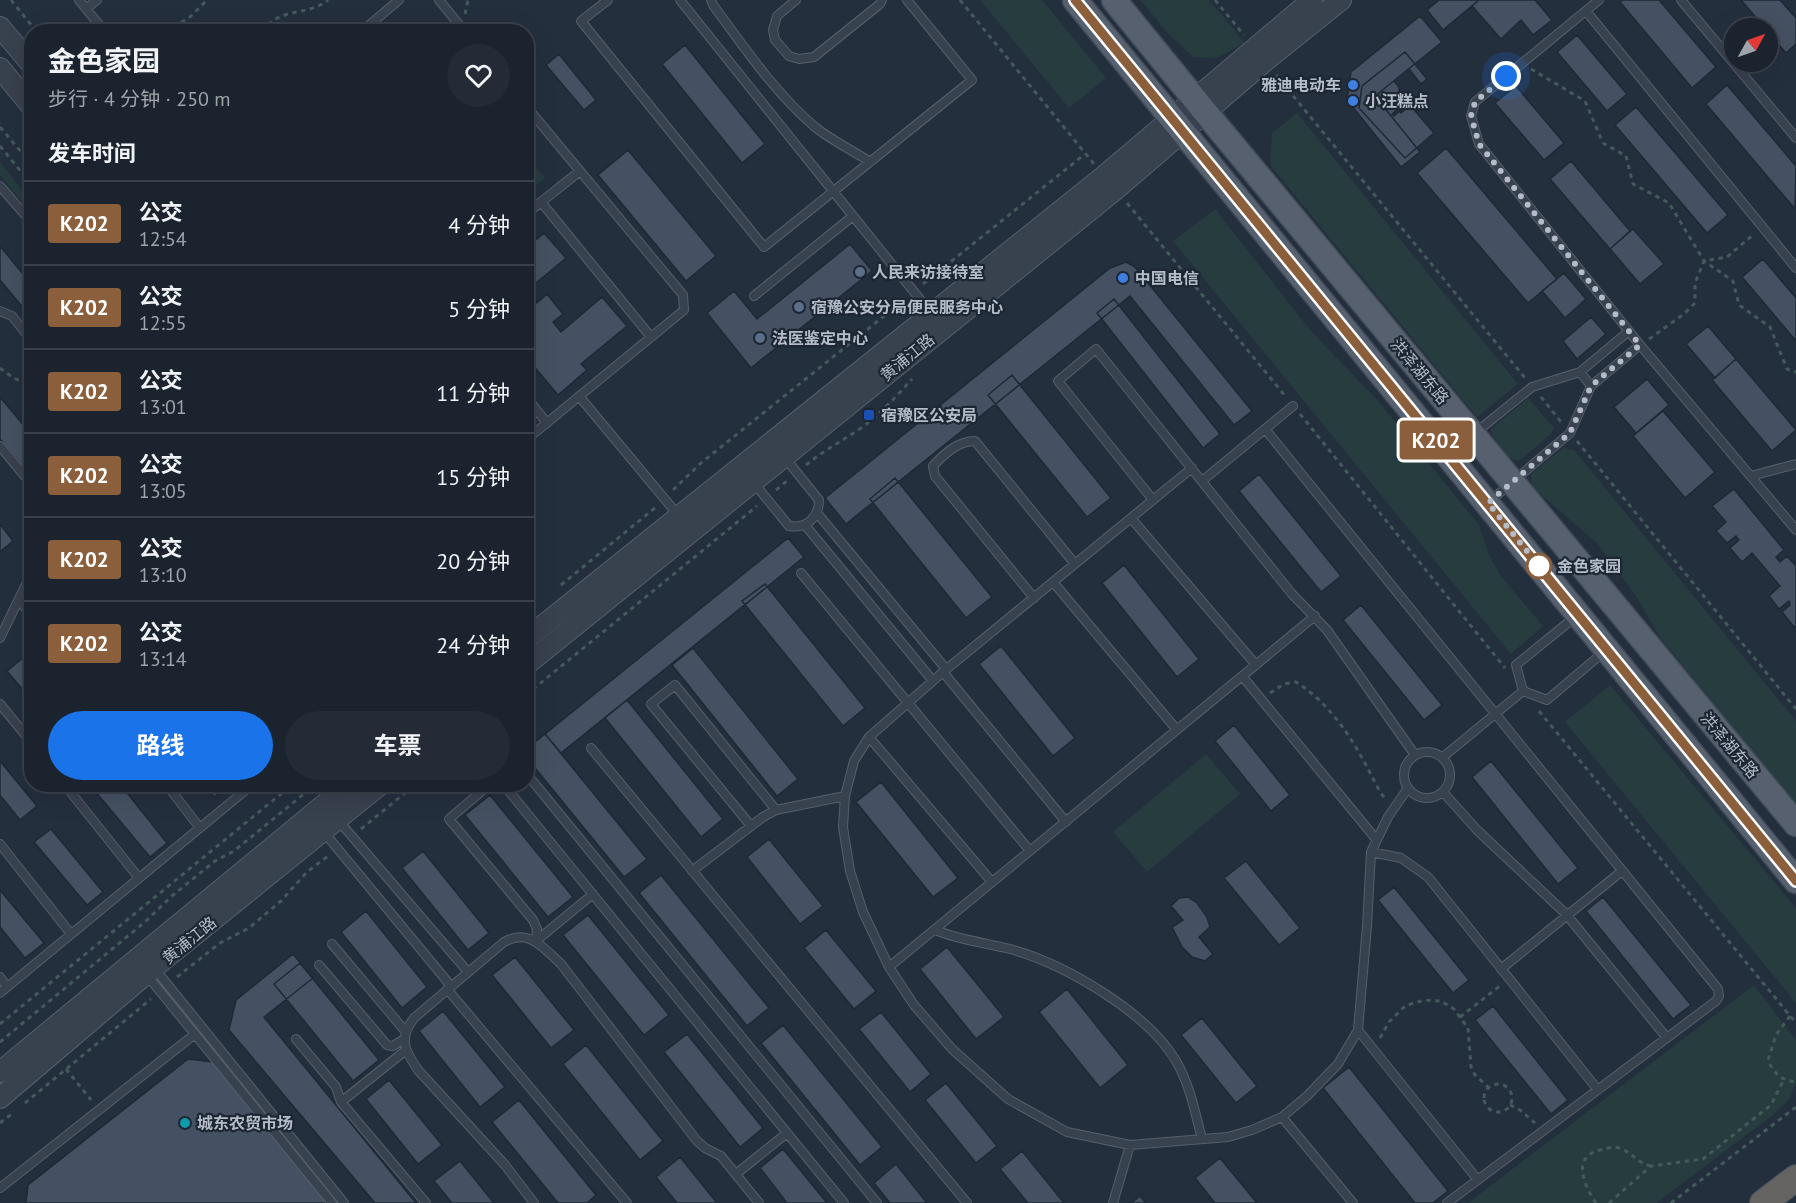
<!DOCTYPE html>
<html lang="zh">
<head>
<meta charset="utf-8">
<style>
	body { margin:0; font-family:"PT Sans","Noto Sans SC",sans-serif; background:#242b36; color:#f1f3f6; height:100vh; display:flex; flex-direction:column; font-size:22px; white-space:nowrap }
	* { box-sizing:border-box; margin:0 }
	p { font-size:20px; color:#a0a4aa }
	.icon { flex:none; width:33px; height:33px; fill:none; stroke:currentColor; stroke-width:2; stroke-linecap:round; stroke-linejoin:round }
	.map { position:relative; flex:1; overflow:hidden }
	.panel { position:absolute; left:24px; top:24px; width:510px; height:768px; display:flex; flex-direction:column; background:#1b232e; border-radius:24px; box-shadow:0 6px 24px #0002,0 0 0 2px #39404a }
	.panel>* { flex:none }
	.badge { padding:0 12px; border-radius:4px; font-size:21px; line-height:39px }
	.needle { width:39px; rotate:50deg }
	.tools { position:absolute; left:1724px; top:18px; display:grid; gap:12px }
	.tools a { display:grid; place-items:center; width:54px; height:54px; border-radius:50%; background:#1b232e; box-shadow:0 6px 24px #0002,0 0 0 2px #39404a; font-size:30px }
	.you { position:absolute; width:30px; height:30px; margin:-15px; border:4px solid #fff; border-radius:50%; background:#1a73e8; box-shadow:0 0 0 9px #1a73e833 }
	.map>.badge { position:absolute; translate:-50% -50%; box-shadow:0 0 0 3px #fff }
	h2 { padding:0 24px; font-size:22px; line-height:54px }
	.round { display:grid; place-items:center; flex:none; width:63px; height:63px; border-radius:32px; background:#242b36 }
	.headline { display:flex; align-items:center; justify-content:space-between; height:102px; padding:0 24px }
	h1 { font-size:28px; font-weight:700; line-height:45px }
	.action { display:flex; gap:12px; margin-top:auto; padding:12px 24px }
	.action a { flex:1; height:69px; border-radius:36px; background:#1a73e8; color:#fff; font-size:24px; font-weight:700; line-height:69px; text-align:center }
	.action a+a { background:#242b36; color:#f1f3f6 }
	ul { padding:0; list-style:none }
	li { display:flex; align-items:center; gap:18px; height:84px; padding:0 24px; border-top:2px solid #39404a }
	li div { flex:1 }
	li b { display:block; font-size:22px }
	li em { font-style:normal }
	li .badge { min-width:66px; font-weight:700; text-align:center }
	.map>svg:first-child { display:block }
</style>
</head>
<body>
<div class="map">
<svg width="1796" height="1203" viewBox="0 0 1796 1203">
	<rect width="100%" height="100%" fill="#242f3e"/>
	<path fill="#263c3f" d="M980,0H1042L1106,78L1069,108Z
		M1141,0H1209L1245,43L1216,58L1193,57L1164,29Z
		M1297,113L1518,384L1477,417L1270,165L1272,133Z
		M526,156L545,178L527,193H526Z
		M0,162L31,201V213L0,175Z
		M1215,209L1310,330L1379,402L1479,525L1489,555L1501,576L1543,626L1511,654L1173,241Z
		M1528,398L1554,428L1551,434L1519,461L1508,458L1492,435L1491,429Z
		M1563,448L1574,450L1796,721V806L1659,636L1636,596L1597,543L1532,487L1531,474Z
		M1610,685L1796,908V1003L1565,722Z
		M1206,754L1240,794L1147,872L1113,832Z
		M1754,985L1796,1040V1082L1790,1098L1773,1115L1656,1203H1468Z"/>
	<path fill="#455162" stroke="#1f2835" stroke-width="1.5" d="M1439,0H1479L1443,30L1427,10Z
		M1479,0H1535L1552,20L1533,35L1521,20L1501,39L1472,6Z
		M1623,0H1659L1716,67L1692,88L1620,2Z
		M1741,0H1780L1796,18V44L1786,53Z
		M1420,16L1442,42L1375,96L1420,152L1401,167L1347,100L1351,72Z
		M1577,35L1627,94L1607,111L1557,52Z
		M685,45L765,144L742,163L662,64Z
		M1405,52L1427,79L1421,84L1409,69L1394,81L1399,87V95H1403V104L1396,107L1398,109L1392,114L1394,116L1400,111L1401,113L1410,105L1434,133L1405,158L1359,108L1362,86Z
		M559,54L596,100L584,110L546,65Z
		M1727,85L1796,166L1795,209L1706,104Z
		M1516,86L1564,143L1544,160L1495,103Z
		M1636,107L1728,215L1707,233L1615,125Z
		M1446,148L1557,279L1528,303L1417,173Z
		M628,150L716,256L686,281L598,175Z
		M1571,161L1630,231L1610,249L1550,179Z
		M1633,229L1664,264L1640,284L1610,249Z
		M544,233L566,258L536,283L526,272V248Z
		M850,244L872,271L751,368L707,313L734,291L757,319Z
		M0,246L32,285V303L24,309L0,280Z
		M1763,259L1796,298V341L1742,277Z
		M1126,262L1135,267L1252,411L1234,425L1130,296L846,524L825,498L1110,268Z
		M1564,273L1586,299L1565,318L1542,291Z
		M526,290L537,303L547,294L563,314L553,322L561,332L602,297L627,326L581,364L587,370L558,395L526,357Z
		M1114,299L1220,434L1203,448L1097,313Z
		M1591,317L1606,334L1577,359L1563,341Z
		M1708,326L1736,359L1715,378L1686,344Z
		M1736,359L1796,430L1772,451L1712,380Z
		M1012,375L1111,498L1087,517L988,395Z
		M1647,379L1669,405L1636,433L1614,407Z
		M0,397L32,435L31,477L0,439Z
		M1663,411L1715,472L1685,498L1633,436Z
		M1259,474L1341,576L1321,592L1239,491Z
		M895,478L992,597L966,618L870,499Z
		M1734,489L1784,550L1776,557L1780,562L1787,556L1796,566V626L1794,627L1782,612L1790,605L1789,601L1779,609L1769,596L1780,586L1752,553L1742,562L1730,548L1739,540L1736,536L1727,543L1716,531L1726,522L1712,506Z
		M0,524L13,541L0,552Z
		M788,538L804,557L561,753L545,734Z
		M1124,565L1199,659L1177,677L1102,583Z
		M765,584L865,708L843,726L742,601Z
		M1361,605L1442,705L1424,720L1343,620Z
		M1001,646L1075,738L1053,756L979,664Z
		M693,648L798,779L777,796L672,665Z
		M24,657L32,666V701L7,671Z
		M627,700L723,819L701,837L605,718Z
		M1234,725L1290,795L1271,811L1215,741Z
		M545,734L647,859L624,877L526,757V749Z
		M0,761L37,806L20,820L0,795Z
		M1491,761L1578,868L1558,884L1472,777Z
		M881,782L958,878L933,897L856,802Z
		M101,784H120L167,843L150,857L94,790Z
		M203,784H229L214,797Z
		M490,795L573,897L548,917L465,815Z
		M51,829L103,892L87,905L34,842Z
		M769,839L823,906L800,924L747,857Z
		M423,851L489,933L468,950L402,868Z
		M1246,861L1300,928L1279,945L1224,878Z
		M661,875L769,1008L747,1026L639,893Z
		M1394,887L1469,980L1453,993L1378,900Z
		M0,890L44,943L25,958L0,927Z
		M1188,897L1197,903L1207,917L1210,927L1199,937L1213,954L1205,961L1192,957L1182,947L1172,927L1183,920L1171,906L1179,898Z
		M1603,897L1691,1005L1673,1019L1586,911Z
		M366,911L427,987L402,1008L341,932Z
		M588,915L669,1015L644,1035L563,935Z
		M826,930L876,991L854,1009L804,948Z
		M947,947L1004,1017L976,1039L920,969Z
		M293,954L313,978L264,1017L416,1203H375L229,1030L236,1000Z
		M515,957L574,1030L551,1048L492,975Z
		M300,963L379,1060L353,1081L274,984Z
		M1067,989L1128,1065L1100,1088L1039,1012Z
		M1493,1006L1568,1100L1551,1114L1475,1020Z
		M443,1011L505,1087L480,1107L419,1031Z
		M881,1012L931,1074L910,1092L859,1029Z
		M1202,1018L1257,1086L1236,1103L1181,1035Z
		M783,1025L882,1147L860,1165L761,1043Z
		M687,1034L763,1128L740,1147L664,1052Z
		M586,1045L663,1141L640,1160L563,1064Z
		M188,1059L214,1062L328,1203H26L28,1185Z
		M1349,1067L1448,1191L1433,1203H1415L1323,1088Z
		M389,1080L442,1145L418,1164L366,1099Z
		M946,1083L997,1146L976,1163L925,1100Z
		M519,1100L596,1195L587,1203H558L492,1122Z
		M783,1149L827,1203H787L760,1168Z
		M1022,1151L1064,1203H1028L1000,1169Z
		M680,1157L717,1203H677L656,1177Z
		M1220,1158L1257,1203H1215L1195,1178Z
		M460,1161L494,1203H452L434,1181Z
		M896,1164L927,1203H890L874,1183Z
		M1140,1196L1146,1203H1131Z"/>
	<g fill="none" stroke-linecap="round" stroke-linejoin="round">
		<g stroke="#565f6c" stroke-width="10">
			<path id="service" d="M79,0L105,32
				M439,0L465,32
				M608,0L581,21L764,247L972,80L907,0
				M680,0L853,216L754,296
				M711,0L713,5C744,47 775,93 815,127C831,140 852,150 870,162
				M796,0L777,16L773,30L775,40L789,56L799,59L814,57L880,4L882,0
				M1599,0L1475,102L1471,116L1479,144L1640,345L1796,530
				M1681,0L1796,138
				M86,9L97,0
				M1586,11L1796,268
				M361,32L399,0
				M526,106L683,295L684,310L526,440
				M0,186L32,223
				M541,202L651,337
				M526,214L580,171
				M853,216L931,313
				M0,311L12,316L32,341
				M1580,372L1629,331
				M1591,386L1640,345
				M579,396L678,515
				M526,397L547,423
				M1265,429L1718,989L1719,996L1716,1001L1447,1203
				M1475,433L1532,387L1580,372L1591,386L1570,433L1489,502
				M0,446L32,485
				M1192,468L943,672L869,737L854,761L845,796L843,827L850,871L863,912L889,967L914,1005L952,1049L1008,1099L1067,1132L1130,1145L1228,1137L1252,1130L1282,1117L1307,1096L1338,1064L1358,1030L1367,926L1371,852L1388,817L1408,788
				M1751,476L1796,464
				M1202,481L1293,406
				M754,483L789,526C807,529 819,517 819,500L785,458
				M1153,500L1058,381L1096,349L1292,594L1327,630L1415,755
				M817,513L946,669
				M1131,518L1256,665
				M805,525L933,681
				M801,573L1030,851
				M1053,582L1177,730
				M1034,598L935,476L933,466C944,454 958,441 975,441L1075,564
				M19,600L32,616
				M1575,617L1516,665L1523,691L1547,700L1605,651
				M0,638L32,572
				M943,672L1066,822
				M1242,676L1376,839
				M0,704L32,743
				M869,737L992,882
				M591,748L967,1203
				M1404 775a23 23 0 1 1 46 0a23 23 0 1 1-46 0Z
				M1443,757L1523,691
				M526,773L877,1203
				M64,784L139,878
				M166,784L200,828
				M490,784L449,819L533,920L537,929L536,941
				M503,784L844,1203
				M1443,792L1477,830L1566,914L1667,1038
				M338,820L468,972
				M751,826L651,704L675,685L776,810
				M323,831L451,986
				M0,844L71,934
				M1371,852L1401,858L1428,877L1598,1090
				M692,871L763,817L776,810L845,796
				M935,930C960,940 985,943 1010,949C1065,964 1147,1012 1176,1061C1190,1085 1195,1112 1202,1139
				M536,941L593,894
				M332,944L405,1031
				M319,965L387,1045L393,1046L404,1039
				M889,967L1315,616
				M155,969L344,1203
				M1501,969L1622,871
				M146,974L332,1203
				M0,977L7,987
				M447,989L627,1203
				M0,993L253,784
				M1358,1030L1478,1180
				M296,1039L336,1087L341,1102
				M406,1050L341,1102L426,1203
				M1282,1117L1353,1203
				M736,1174L787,1133
				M0,1188L195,1034
				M534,1203L505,1165L418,1070C405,1051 398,1039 414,1018L504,942C530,928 543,948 561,964L697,1141L705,1148L721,1156L759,1203
				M1113,1203L1130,1145"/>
		</g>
		<g stroke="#565f6c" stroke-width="22">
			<path id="tertiary" d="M0,27L32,65
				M0,68L32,107
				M526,639L1104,176L1312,0
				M526,665L1115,190L1265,61L1341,0
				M0,1072L349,784
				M0,1098L146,974L381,784"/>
		</g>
		<g stroke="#414a57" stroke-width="27">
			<path id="primary" d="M1075,0L1796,881
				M1114,0L1206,113L1796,824"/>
		</g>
		<g stroke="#434c59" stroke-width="28">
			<path id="trunk" d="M1763,1203L1796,1178"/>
		</g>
		<path stroke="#44595c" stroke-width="3" stroke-dasharray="4.5 4.5" stroke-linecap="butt" d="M11,0L37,32
			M960,0L1094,164
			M1215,0L1244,35
			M465,14L468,0
			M166,32L191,16L207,0
			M263,32C278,6 308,17 328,0
			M1531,69L1585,101L1603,143L1626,156L1633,184L1669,203L1704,261L1733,281L1739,305L1770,327L1787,369L1796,372
			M1276,75L1525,378
			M0,127L32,165
			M0,146L32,185
			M1127,203L1286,397
			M923,284L1085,154
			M1649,339L1684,314L1695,303V283L1704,261L1727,257L1754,234
			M0,368C9,375 19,383 32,384
			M1541,397L1561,422
			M1300,414L1505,668
			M1577,441L1796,709
			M806,465C823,451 842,441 861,428C880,414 896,397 912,379
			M673,490L701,463L904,300
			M776,490L787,481
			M561,585L656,507
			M1270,693L1284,684L1296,682C1328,702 1350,735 1367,767C1373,778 1378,790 1386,800
			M526,695L757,506
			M1539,711L1796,1023
			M361,829L416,784
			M177,977L220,943L249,928L281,901L307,872L328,856
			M1790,1016L1776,1035L1768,1060C1774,1074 1781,1080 1796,1082
			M1460,1017L1501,985
			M0,1024L293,784
			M1380,1038L1389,1022L1405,1006L1424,1000L1441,1001L1454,1009L1468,1028L1471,1067L1475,1075L1489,1088
			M0,1042L146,921L173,895L215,861L234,851L316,784
			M66,1069L91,1100
			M1484 1098a14 14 0 1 1 28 0a14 14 0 1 1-28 0Z
			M25,1103L151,999
			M1510,1105L1520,1110L1535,1123
			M0,1123L13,1113
			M1596,1203C1584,1185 1571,1157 1600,1150C1606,1149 1613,1146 1619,1148C1632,1152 1637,1163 1651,1166
			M1609,1203L1651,1166L1703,1159L1771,1105L1783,1081
			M1671,1203L1796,1107"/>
		<use href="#service" stroke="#38414e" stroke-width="8"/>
		<use href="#tertiary" stroke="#38414e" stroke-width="20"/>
		<use href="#primary" stroke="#56606e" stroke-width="24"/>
		<use href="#trunk" stroke="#656462" stroke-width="26"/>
	</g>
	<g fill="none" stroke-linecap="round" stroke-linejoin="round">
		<g stroke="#fff" stroke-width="14">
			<path id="line" d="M1075,0L1796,881"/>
		</g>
		<use href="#line" stroke="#8b5e3c" stroke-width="9"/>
		<path stroke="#b4bcc9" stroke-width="6" stroke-dasharray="0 10.8" d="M1506,76L1475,102L1471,116L1479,144L1640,345L1591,386L1570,433L1488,503L1539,566"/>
	</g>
	<g fill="#3f7fe0" stroke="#1d2633" stroke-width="2">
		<circle cx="1353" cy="85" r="6"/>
		<circle cx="1353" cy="101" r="6"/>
		<circle cx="1123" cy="278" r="6"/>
	</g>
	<g fill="#5c6f8a" stroke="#1d2633" stroke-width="2">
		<circle cx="860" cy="272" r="6"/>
		<circle cx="799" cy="307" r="6"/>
		<circle cx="760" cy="338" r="6"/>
	</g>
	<rect fill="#1a4fb4" stroke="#1d2633" stroke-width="2" x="863" y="409" width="12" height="12" rx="3"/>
	<circle fill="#fff" stroke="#8b5e3c" stroke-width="3" cx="1539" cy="566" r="12"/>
	<circle fill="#0f9aa8" stroke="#1d2633" stroke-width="2" cx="185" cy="1123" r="6"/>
	<g text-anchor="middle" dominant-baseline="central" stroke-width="4.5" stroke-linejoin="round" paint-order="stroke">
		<g font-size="16" font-weight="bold" fill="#b4bcc9" stroke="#1d2633" text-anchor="start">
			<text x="1341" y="85" text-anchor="end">雅迪电动车</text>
			<text x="1365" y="101">小汪糕点</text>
			<text x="872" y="272">人民来访接待室</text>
			<text x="1135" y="278">中国电信</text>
			<text x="811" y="307">宿豫公安分局便民服务中心</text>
			<text x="772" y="338">法医鉴定中心</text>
			<text x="881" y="415">宿豫区公安局</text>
			<text x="197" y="1123">城东农贸市场</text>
		</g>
		<g font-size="16" fill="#b4bcc9" stroke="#1d2633">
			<text transform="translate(907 357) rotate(-39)">黄浦江路</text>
			<text transform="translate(1420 371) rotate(50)">洪泽湖东路</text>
			<text transform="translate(1730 745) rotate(50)">洪泽湖东路</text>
			<text transform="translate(189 940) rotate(-39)">黄浦江路</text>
		</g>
		<g font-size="16" font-weight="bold" fill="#b4bcc9" stroke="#1d2633" text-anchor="start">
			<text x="1557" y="566">金色家园</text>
		</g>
	</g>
</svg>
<div class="tools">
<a><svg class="needle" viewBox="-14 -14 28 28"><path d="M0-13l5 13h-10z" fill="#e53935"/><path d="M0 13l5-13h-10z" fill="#a0a4aa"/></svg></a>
</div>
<div class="you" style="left:1506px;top:76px"></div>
<b class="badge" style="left:1436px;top:440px;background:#8b5e3c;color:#fff">K202</b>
<section class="panel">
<div class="headline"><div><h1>金色家园</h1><p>步行 · 4 分钟 · 250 m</p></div><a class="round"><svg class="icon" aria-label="heart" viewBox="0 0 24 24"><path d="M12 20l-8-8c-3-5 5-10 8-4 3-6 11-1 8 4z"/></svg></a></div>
<h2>发车时间</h2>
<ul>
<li><span class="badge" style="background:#8b5e3c;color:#fff">K202</span><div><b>公交</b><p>12:54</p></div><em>4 分钟</em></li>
<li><span class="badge" style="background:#8b5e3c;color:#fff">K202</span><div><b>公交</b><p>12:55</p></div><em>5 分钟</em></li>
<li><span class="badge" style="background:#8b5e3c;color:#fff">K202</span><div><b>公交</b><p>13:01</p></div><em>11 分钟</em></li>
<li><span class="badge" style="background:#8b5e3c;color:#fff">K202</span><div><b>公交</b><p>13:05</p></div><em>15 分钟</em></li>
<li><span class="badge" style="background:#8b5e3c;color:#fff">K202</span><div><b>公交</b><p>13:10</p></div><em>20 分钟</em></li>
<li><span class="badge" style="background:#8b5e3c;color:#fff">K202</span><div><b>公交</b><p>13:14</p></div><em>24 分钟</em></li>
</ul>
<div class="action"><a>路线</a><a>车票</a></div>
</section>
</div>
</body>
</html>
